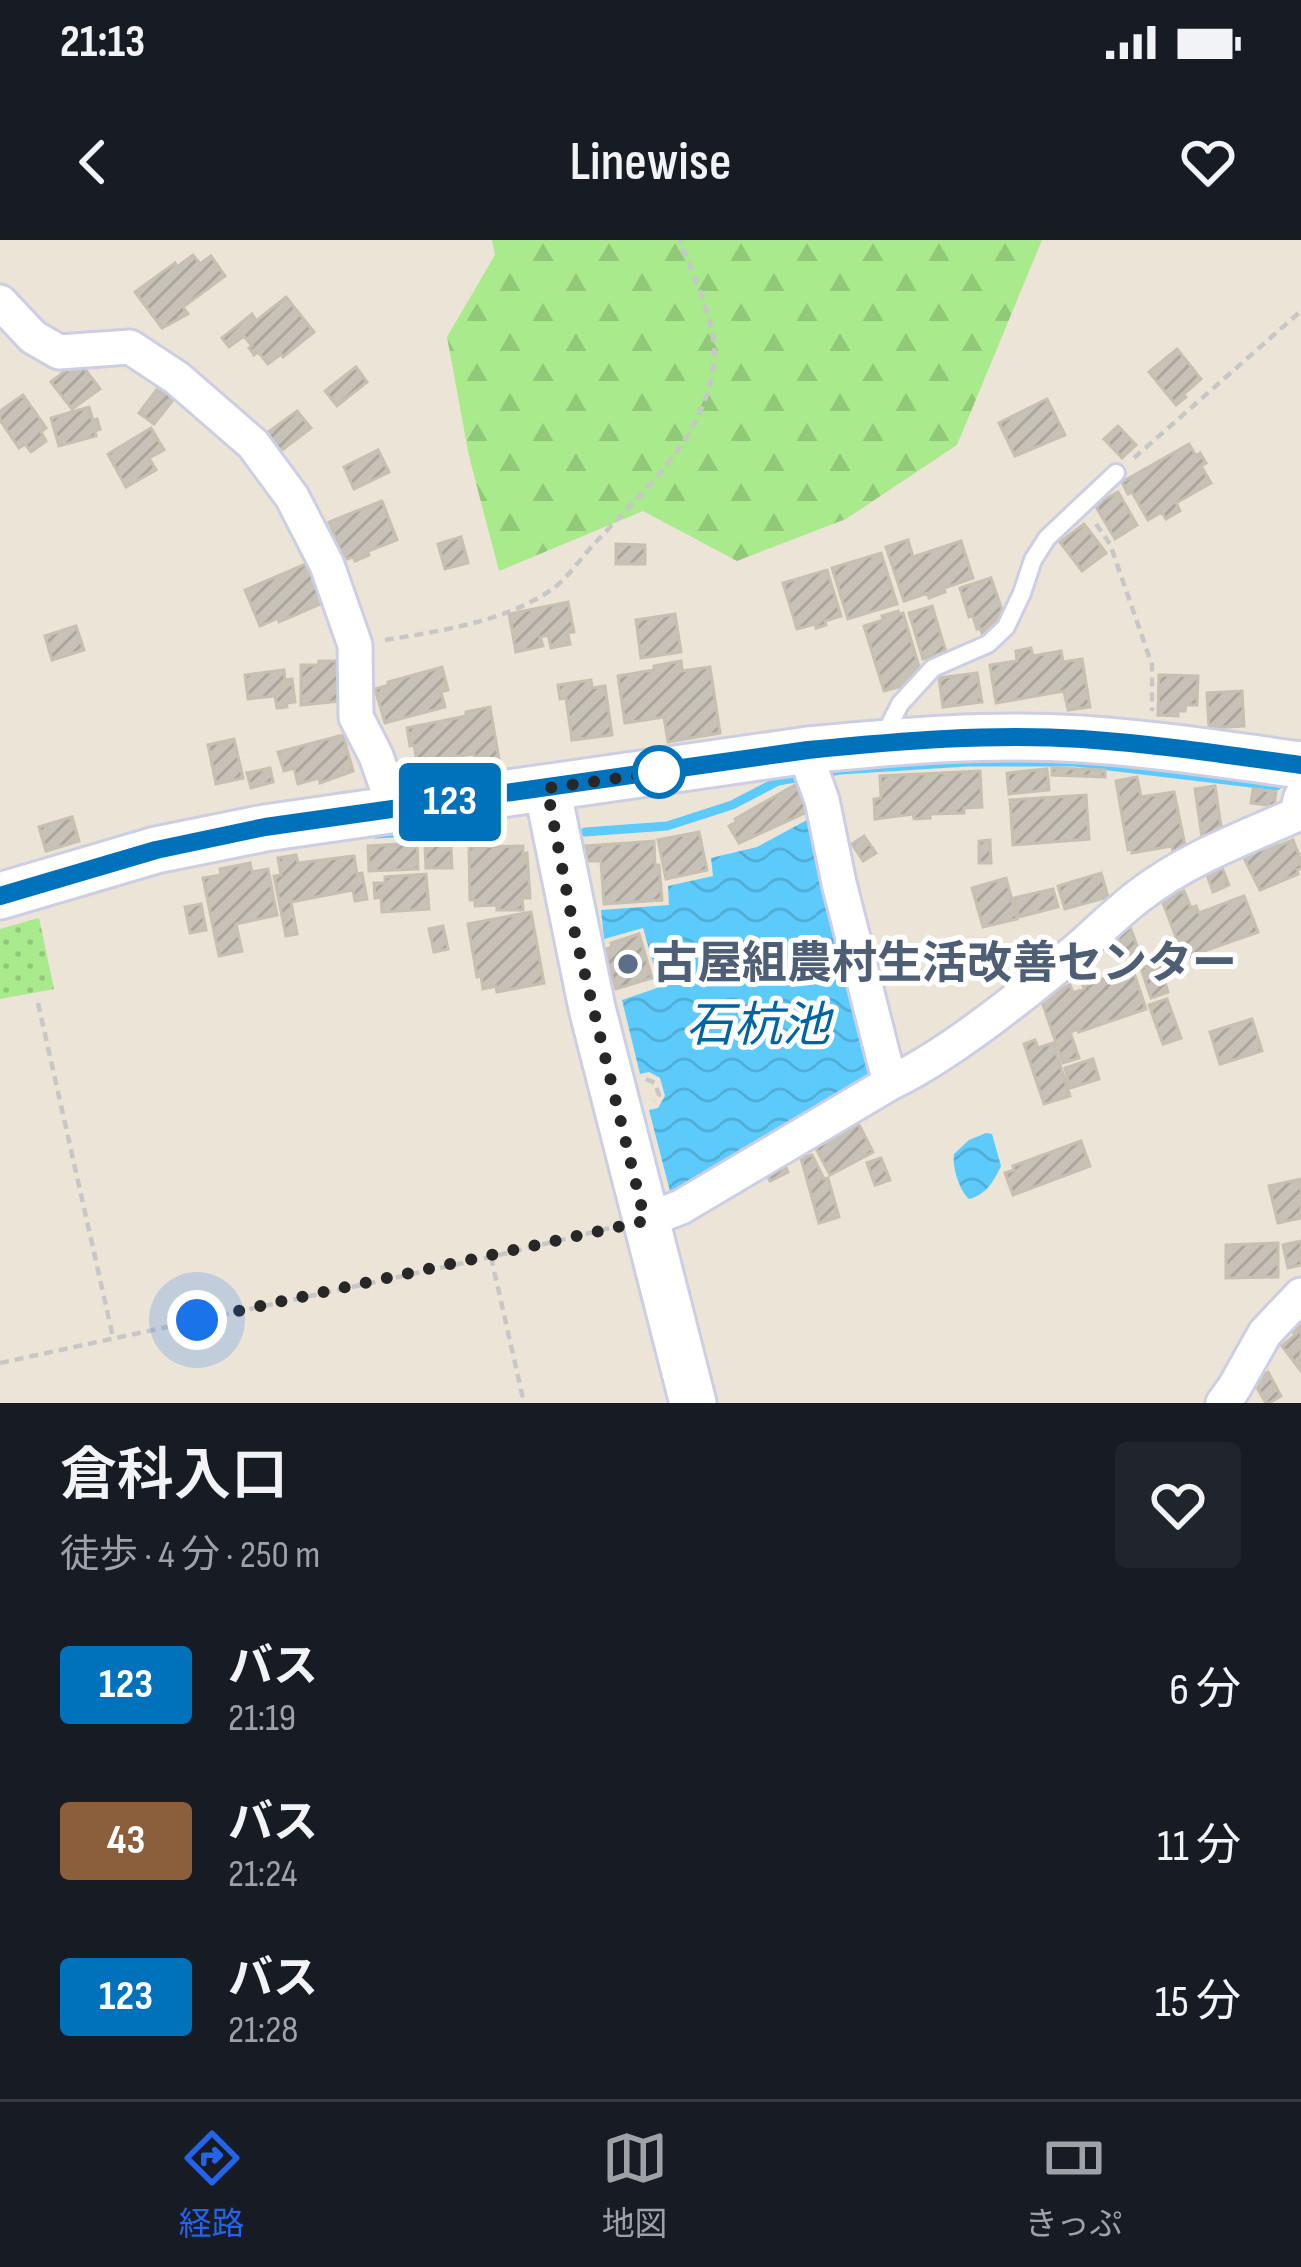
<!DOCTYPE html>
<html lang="ja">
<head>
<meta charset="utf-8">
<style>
	body { margin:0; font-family:"Sofia Sans Condensed","Noto Sans JP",sans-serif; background:#20242c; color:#f1f3f6; height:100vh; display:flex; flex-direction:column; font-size:45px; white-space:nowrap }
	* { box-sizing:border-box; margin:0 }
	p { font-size:39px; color:#9ea1a6 }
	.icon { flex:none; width:66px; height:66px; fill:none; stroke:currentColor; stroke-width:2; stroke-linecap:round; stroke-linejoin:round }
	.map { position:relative; height:1163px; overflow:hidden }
	.details { display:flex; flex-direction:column; background:#171b24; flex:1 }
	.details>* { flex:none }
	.badge { padding:0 24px; border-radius:9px; font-size:42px; line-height:78px }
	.you { position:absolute; width:60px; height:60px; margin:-30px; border:9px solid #fff; border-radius:50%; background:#1a73e8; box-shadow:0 0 0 18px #1a73e833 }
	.map>.badge { position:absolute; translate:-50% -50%; box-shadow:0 0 0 6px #fff }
	.round { display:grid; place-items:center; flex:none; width:126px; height:126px; border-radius:12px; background:#20242c }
	.summary { display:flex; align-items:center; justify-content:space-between; height:204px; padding:0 60px }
	h1 { font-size:57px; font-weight:600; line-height:90px }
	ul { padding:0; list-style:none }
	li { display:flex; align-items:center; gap:36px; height:156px; padding:0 60px }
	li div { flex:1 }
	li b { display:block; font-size:45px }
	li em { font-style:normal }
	li .badge { min-width:132px; font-weight:700; text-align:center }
	.status { display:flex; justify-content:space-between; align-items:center; height:84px; padding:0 60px; background:#171b24; direction:ltr }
	.status svg { height:33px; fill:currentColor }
	header { display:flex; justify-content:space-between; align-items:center; height:156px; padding:0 60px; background:#171b24; font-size:54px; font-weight:600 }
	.dock { display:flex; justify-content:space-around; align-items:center; height:168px; border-top:3px solid #363941; background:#171b24; font-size:33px; color:#9ea1a6 }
	.dock a { display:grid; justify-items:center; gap:6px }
	.dock .active { color:#2563eb }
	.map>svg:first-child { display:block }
</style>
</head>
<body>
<div class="status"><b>21:13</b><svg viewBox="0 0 49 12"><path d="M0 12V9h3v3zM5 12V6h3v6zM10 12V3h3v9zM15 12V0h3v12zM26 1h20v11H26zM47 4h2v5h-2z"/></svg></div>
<header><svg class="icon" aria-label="back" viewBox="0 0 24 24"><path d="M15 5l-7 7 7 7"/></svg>Linewise<svg class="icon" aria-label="heart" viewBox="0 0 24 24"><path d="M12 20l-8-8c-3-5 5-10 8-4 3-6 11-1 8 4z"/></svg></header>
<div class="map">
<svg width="1301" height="1163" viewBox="0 0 1301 1163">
	<defs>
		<pattern id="green-dots" width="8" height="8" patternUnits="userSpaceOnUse" patternTransform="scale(3)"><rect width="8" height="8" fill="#a8ea8c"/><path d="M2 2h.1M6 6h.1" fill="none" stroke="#91c979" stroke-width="1.8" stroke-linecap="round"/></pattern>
		<pattern id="forest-firs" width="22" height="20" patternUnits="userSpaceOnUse" patternTransform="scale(3)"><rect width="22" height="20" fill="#a8ea8c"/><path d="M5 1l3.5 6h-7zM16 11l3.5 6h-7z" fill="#91c979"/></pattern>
		<pattern id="water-waves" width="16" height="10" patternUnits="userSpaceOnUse" patternTransform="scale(3)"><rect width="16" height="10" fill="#5ccbfb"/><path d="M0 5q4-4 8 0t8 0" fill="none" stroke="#50aed7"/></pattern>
		<pattern id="building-hatch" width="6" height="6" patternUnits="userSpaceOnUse" patternTransform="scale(3)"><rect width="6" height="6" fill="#c7c1b7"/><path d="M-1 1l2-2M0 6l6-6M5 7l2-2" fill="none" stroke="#aba69d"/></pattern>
	</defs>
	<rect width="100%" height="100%" fill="#ece4d7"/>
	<path fill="url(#green-dots)" d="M39,678L54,749L0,759V689Z"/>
	<path fill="url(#forest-firs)" d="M492,0H1042L957,205L846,279L737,321L643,271L499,331L469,216L447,97L495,15Z"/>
	<path fill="url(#water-waves)" d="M818,574L874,834L672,959L649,870L658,868L665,856L660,838L649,832L640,834L622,760L660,747L643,688L604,699L601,670L669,665L668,646L713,636L711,618L757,607Z
		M986,893L992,894L1001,926C994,941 986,955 969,959C959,950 952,927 954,914L969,900Z"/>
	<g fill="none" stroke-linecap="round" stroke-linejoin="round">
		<path stroke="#5ccbfb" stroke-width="9" d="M585,592L667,586L732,565L778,541L840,530L967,522H1075L1277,546
			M375,594L454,590"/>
	</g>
	<path fill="url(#building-hatch)" stroke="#c7c0b1" stroke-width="3" d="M193,15L200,24L211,16L225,36L183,67L188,74L162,88L135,52L175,23L177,27Z
		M286,57L314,92L283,117L281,114L268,124L258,112L254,115L249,108L252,106L244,96L229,107L222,98L252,74L256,81Z
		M1177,109L1201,139L1184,154L1186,157L1176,165L1149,132Z
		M81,124L100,149L72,169L51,142L69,128L71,131Z
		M356,127L367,142L337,166L325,151Z
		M162,143L177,155L154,184L139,173Z
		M23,155L46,188L41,192L46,201L31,212L25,204L19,208L0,180V171Z
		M1047,159L1065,195L1015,216L999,183Z
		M89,167L93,181L97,179L100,189L95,191L96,196L59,206L51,178Z
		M297,171L311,188L281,211L267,193Z
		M1118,186L1136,205L1122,218L1104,199Z
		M151,188L164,210L149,218L156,230L126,247L108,214Z
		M1189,204L1196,216L1200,213L1206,223L1201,226L1211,243L1176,263L1180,271L1166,279L1162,272L1148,280L1132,252L1128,254L1122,242Z
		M378,210L389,232L354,249L344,227Z
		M1118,252L1137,285L1115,299L1095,265Z
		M382,261L397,300L368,311L369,315L355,321L353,317L344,320L329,282Z
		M1084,284L1106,313L1082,331L1060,302Z
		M461,297L468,323L445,329L438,304Z
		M908,300L913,317L961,301L973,338L944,348L945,352L929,358L928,353L904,361L886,307Z
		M616,304L645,305V324H616Z
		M881,313L897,364L848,379L832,328Z
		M308,323L325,362L279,382L278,378L260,386L245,350Z
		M827,330L841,376L825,381L826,385L816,388L815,384L797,389L783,343Z
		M991,338L1003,373L982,393L980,388L977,389L973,376L969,377L960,348Z
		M568,362L574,392L568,393L570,404L551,408L548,395L540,397L543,406L516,412L509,374Z
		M932,366L946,412L923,419L909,373Z
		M898,371L899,374L903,373L920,430L914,431L906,445L884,451L864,386L883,380L882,376Z
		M675,374L681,412L641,418L636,380Z
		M76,386L84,410L52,420L45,396Z
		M1031,408L1033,416L1061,411L1063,422L1082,419L1090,467L1068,470L1064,451L996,463L990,425L1017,421L1016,411Z
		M319,421H340L341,461L301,465V425H318Z
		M681,421L682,431L710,427L720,493L668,502L664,477L625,483L618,436L654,430V426Z
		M442,427L448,450L441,452L445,467L385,483L375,449L389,445L388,442Z
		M284,430L285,440L292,439L295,462L286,463L287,467L277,468L275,456L248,459L245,435Z
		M977,433L982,462L943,467L939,438Z
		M1159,435L1198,436L1197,465H1186L1185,471H1178V476L1158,475Z
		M591,440L592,448L605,446L612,495L572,500L566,458L560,459L558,445Z
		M1242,451L1244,486L1209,488L1207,453Z
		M490,467L499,519L476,524L474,514L417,521L414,505L410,506L407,488L466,476V472Z
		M343,495L353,531L320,543L319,538L298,544L294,528L284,531L278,512Z
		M234,499L243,538L216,544L208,505Z
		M270,528L273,542L251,548L247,533Z
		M1052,528L1105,530V537L1052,535Z
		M1047,529L1049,550L1009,554L1007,533Z
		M980,531L982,567L964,568V573L930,574V578L914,579L913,574L875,579L874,559L881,558L880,536Z
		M1137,537L1141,557L1174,552L1186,610L1173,613L1172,606L1132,613V609L1128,610L1116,541Z
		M795,545L809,571L739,603L729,586L736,582L735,579Z
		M1215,546L1222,593L1202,597L1195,549Z
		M1253,549L1276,552L1274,566L1251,563Z
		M1086,555L1089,599L1013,605L1010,560Z
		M72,577L79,601L46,611L39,587Z
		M699,592L707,630L666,639L658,600Z
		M864,596L876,613L863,621L852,604Z
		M1274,596L1278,606L1293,600L1301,620V628L1297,630L1298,634L1260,650L1240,610Z
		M990,600L991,623H979V601Z
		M654,601L655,625H659L662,660L604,664L601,621H587L586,606Z
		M417,603L418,629L369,631L368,606Z
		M451,603L452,628H426L425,604Z
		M523,606V614L527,613L530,658H522L523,670H497V665L475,666V660H470L469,607Z
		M296,615L298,623L354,616L357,634L362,633L367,659L355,661L353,650L291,662L297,694L286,696L274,636L281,635L278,618Z
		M1219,620L1229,645L1213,652L1204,626Z
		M250,623L252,632L268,629L277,675L236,684L242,711L219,716L203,638L221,635L220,629Z
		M1101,633L1108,657L1065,669L1058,646Z
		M426,634L429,669L382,672L381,657L375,658L374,643H385V637Z
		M1006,638L1017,679L983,687L972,648Z
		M1053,649L1058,667L1019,677L1014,658Z
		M1184,651L1191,668L1196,666L1199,673L1244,656L1258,692L1184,718L1162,660Z
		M201,664L206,690L190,693L185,667Z
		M531,672L544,743L497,752L496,746L483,749L481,736L477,737L468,684Z
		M1129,684L1139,711L1125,716L1115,688Z
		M443,686L448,709L434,712L429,689Z
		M639,694L652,738L616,749L604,710L612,707L611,703Z
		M1159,723L1168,752L1151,758L1141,728Z
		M1120,733L1122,737L1134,733L1146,769L1079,792V789L1070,792L1079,818L1063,823L1040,756L1070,745L1073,753L1084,749L1083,746Z
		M1167,759L1181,798L1163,804L1149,765Z
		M1252,779L1262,811L1220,824L1210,792Z
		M1035,800L1038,808L1053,803L1070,856L1044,864L1024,804Z
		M1093,819L1099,839L1070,848L1065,828Z
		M855,877L873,912L830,935L811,899Z
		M1081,901L1090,926L1013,955L1005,933L1014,930L1013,926Z
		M812,915L824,939L828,938L839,977L819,983L801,918Z
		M881,918L890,940L875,945L867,923Z
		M782,919L788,932L770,941L764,928Z
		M1301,939V978L1278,983L1269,946Z
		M1301,1001V1025L1288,1028L1283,1005Z
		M1278,1003V1037L1226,1038V1005Z
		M1301,1085V1131L1282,1106L1295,1095L1293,1092Z
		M1268,1132L1281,1156L1269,1163H1266L1253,1141Z"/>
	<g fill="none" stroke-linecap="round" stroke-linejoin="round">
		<g stroke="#cccfe3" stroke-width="22">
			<path id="lane" d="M894,500L891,482L900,464L933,428L988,404L1006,387L1022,353L1033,320L1047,298L1116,233"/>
		</g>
		<g stroke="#cccfe3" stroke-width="39">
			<path id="street" d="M0,62L33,97L59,112L130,107L177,138L253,204L292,257L327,325L355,405L356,477L376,516L389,553L390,571
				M804,511L822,560L839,643L890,843
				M645,981L681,967L890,843C948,816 1021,757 1071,715C1094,696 1116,673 1140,655C1187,619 1243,598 1296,575L1301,557
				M1223,1163L1234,1148L1265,1093L1301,1055"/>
		</g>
		<g stroke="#cccfe3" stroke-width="51">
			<path id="secondary" d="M547,548L592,768L693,1163
				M0,656L156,610L265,588L808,510C899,501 991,493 1082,499C1155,504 1228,515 1301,525"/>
		</g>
		<path stroke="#c7c7c7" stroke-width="4.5" stroke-dasharray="9 6" stroke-linecap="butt" d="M1134,218L1301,71
			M1096,284L1110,304L1152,425V471
			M385,400C440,391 504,382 551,350C567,339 581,318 595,303C643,251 705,198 714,123C718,86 693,34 679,0
			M38,763L113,1097
			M646,839L655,843L659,855L654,861
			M491,1017L524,1163
			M0,1123L491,1017L610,988"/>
		<use href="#lane" stroke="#fff" stroke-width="16"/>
		<use href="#street" stroke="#fff" stroke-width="33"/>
		<use href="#secondary" stroke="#fff" stroke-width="45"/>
	</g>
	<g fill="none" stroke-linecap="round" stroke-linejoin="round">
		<g stroke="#fff" stroke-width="27">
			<path id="line" d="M0,656L156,610L265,587L808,510C899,501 991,493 1082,499C1155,504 1228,515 1301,525"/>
		</g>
		<use href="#line" stroke="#0072bc" stroke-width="18"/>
		<path stroke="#272727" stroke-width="12" stroke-dasharray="0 21.6" d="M197,1080L645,981L573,685L547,548L675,530L659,532"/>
	</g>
	<circle fill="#fff" stroke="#0072bc" stroke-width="6" cx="659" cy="532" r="24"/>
	<circle fill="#5c6f8a" stroke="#fff" stroke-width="4.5" cx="628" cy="724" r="12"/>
	<g text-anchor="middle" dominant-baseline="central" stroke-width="10" stroke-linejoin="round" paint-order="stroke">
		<g font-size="45" font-weight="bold" fill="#4e5e75" stroke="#fff" text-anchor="start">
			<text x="652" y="724">古屋組農村生活改善センター</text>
		</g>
		<g font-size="48" font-style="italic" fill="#0064a3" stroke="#fff">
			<text x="758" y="786">石杭池</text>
		</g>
	</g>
</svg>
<div class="you" style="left:197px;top:1080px"></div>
<b class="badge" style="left:450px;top:562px;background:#0072bc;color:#fff">123</b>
</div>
<section class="details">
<div class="summary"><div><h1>倉科入口</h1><p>徒歩 · 4 分 · 250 m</p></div><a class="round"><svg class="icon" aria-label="heart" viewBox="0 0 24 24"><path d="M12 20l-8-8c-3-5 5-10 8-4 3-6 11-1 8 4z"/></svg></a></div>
<ul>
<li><span class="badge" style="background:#0072bc;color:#fff">123</span><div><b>バス</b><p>21:19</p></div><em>6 分</em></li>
<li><span class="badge" style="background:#8b5e3c;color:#fff">43</span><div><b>バス</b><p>21:24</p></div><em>11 分</em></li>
<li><span class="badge" style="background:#0072bc;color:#fff">123</span><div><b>バス</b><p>21:28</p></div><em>15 分</em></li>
</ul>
</section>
<nav class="dock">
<a class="active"><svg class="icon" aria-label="directions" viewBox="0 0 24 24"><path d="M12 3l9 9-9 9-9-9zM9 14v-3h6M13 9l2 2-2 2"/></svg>経路</a>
<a><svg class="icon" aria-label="map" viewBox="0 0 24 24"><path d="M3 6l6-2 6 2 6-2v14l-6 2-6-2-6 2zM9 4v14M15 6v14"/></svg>地図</a>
<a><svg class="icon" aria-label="tickets" viewBox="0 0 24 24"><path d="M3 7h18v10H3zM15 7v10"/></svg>きっぷ</a>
</nav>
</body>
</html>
